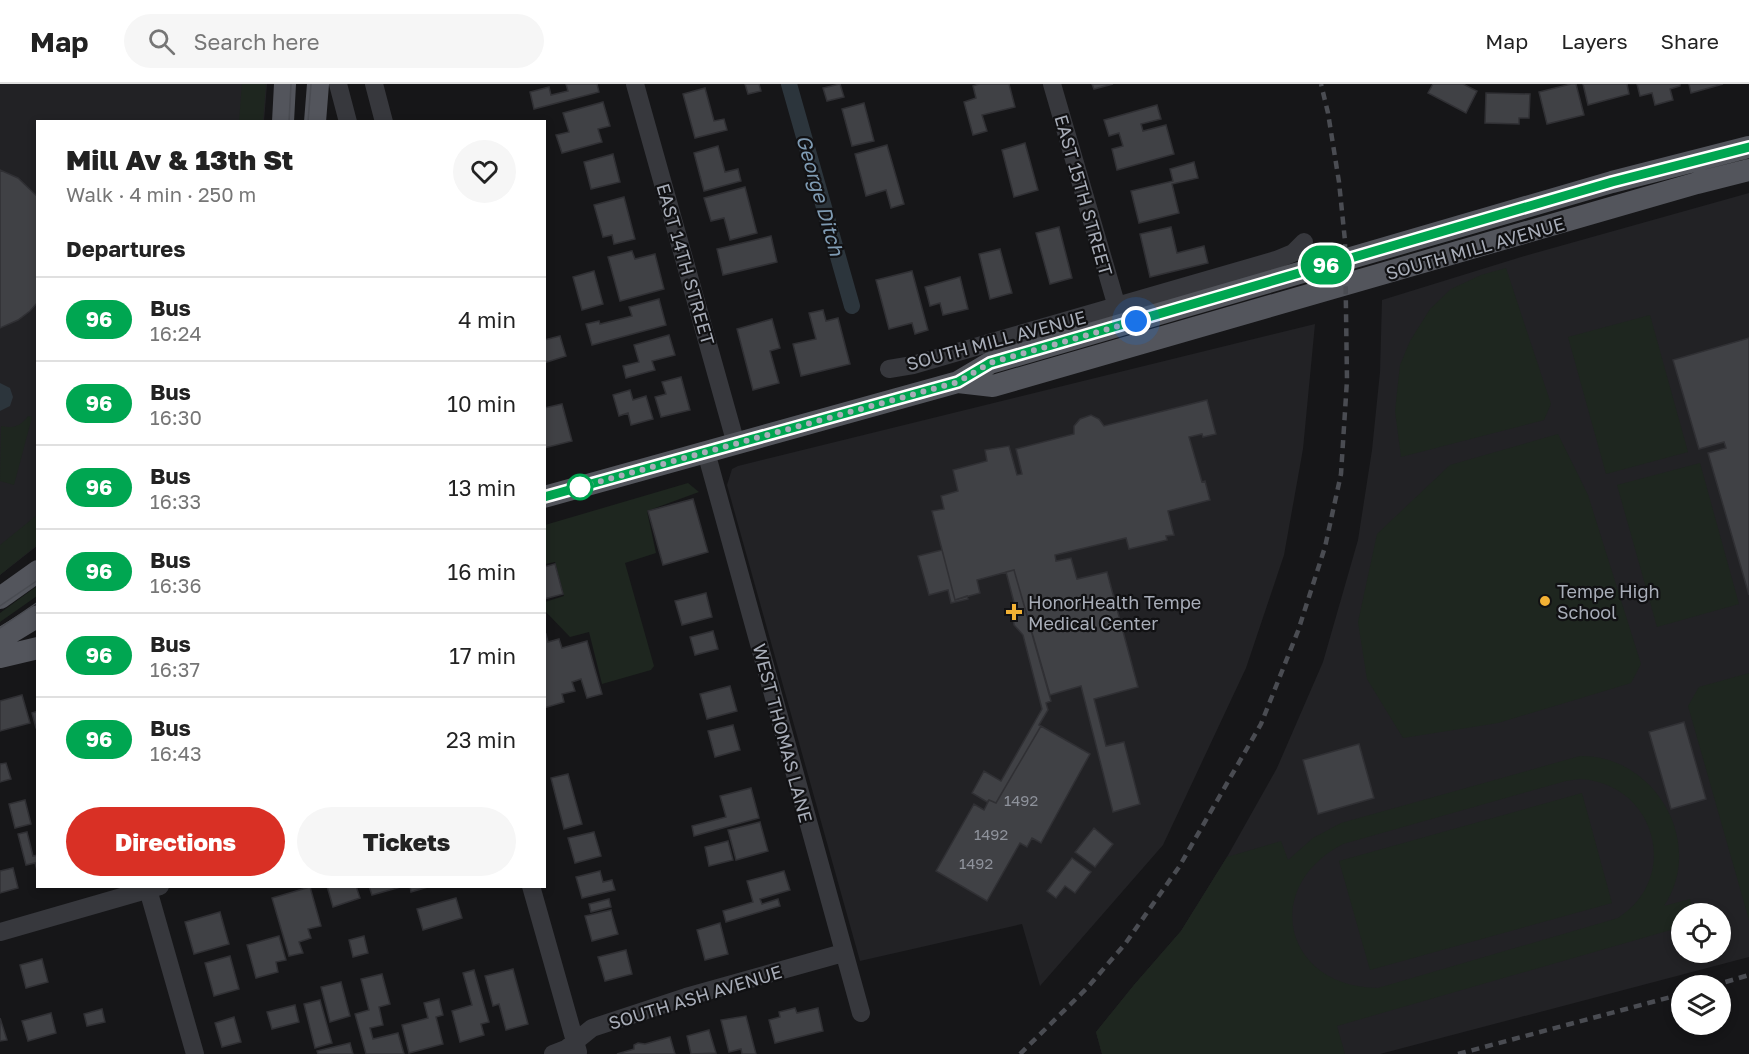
<!DOCTYPE html>
<html lang="en">
<head>
<meta charset="utf-8">
<style>
	body { margin:0; font-family:"Golos Text",sans-serif; background:#f6f6f6; color:#222; height:100vh; display:flex; flex-direction:column; font-size:22px; white-space:nowrap }
	* { box-sizing:border-box; margin:0 }
	p { font-size:20px; color:#767676 }
	.icon { flex:none; width:33px; height:33px; fill:none; stroke:currentColor; stroke-width:2; stroke-linecap:round; stroke-linejoin:round }
	.map { position:relative; flex:1; overflow:hidden }
	.sheet { position:absolute; left:36px; top:36px; width:510px; height:768px; display:flex; flex-direction:column; background:#fff; border-radius:0px; box-shadow:0 3px 9px #0003 }
	.sheet>* { flex:none }
	.badge { padding:0 12px; border-radius:20px; font-size:21px; line-height:39px }
	.buttons { position:absolute; left:1671px; top:819px; display:grid; gap:12px }
	.buttons a { display:grid; place-items:center; width:60px; height:60px; border-radius:50%; background:#fff; box-shadow:0 3px 9px #0003; font-size:30px }
	.you { position:absolute; width:30px; height:30px; margin:-15px; border:4px solid #fff; border-radius:50%; background:#1a73e8; box-shadow:0 0 0 9px #1a73e833 }
	.map>.badge { position:absolute; translate:-50% -50%; box-shadow:0 0 0 3px #fff }
	h2 { padding:0 30px; font-size:22px; line-height:54px }
	.round { display:grid; place-items:center; flex:none; width:63px; height:63px; border-radius:32px; background:#f6f6f6 }
	.overview { display:flex; align-items:center; justify-content:space-between; height:102px; padding:0 30px }
	h1 { font-size:28px; font-weight:800; line-height:45px }
	.action { display:flex; gap:12px; margin-top:auto; padding:12px 30px }
	.action a { flex:1; height:69px; border-radius:36px; background:#d93025; color:#fff; font-size:24px; font-weight:800; line-height:69px; text-align:center }
	.action a+a { background:#f6f6f6; color:#222 }
	ul { padding:0; list-style:none }
	li { display:flex; align-items:center; gap:18px; height:84px; padding:0 30px; border-top:2px solid #e0e0e0 }
	li div { flex:1 }
	li b { display:block; font-size:22px }
	li em { font-style:normal }
	li .badge { min-width:66px; font-weight:700; text-align:center }
	header { display:flex; align-items:center; gap:36px; box-sizing:border-box; height:84px; padding:0 30px; background:#fff; border-bottom:2px solid #e0e0e0 }
	header strong { font-size:28px }
	nav { display:flex; gap:33px; margin-inline-start:auto; font-size:21px }
	.search { width:420px; height:54px; background:#f6f6f6; display:flex; align-items:center; gap:15px; box-sizing:border-box; padding:0 21px; border-radius:33px; color:#767676; font-size:22px }
	.map>svg:first-child { display:block }
</style>
</head>
<body>
<header>
<strong>Map</strong>
<div class="search"><svg class="icon" aria-label="search" viewBox="0 0 24 24"><circle cx="10" cy="10" r="6"/><path d="M15 15l6 6"/></svg>Search here</div>
<nav><a>Map</a><a>Layers</a><a>Share</a></nav>
</header>
<div class="map">
<svg width="1749" height="970" viewBox="0 0 1749 970">
	<rect width="100%" height="100%" fill="#161618"/>
	<path fill="#222225" fill-rule="evenodd" d="M0,0H267L264,37L38,38L37,462L0,491Z
		M1749,109V873L1380,970H1102L1096,948L1134,901L1181,847L1227,773L1277,684L1323,578L1358,456L1372,366L1380,288L1382,216L1528,171ZM1682,830H1720V868H1682Z
		M1315,240L1303,365L1284,471L1246,584L1163,761L1040,902L1022,840L860,877L727,401L732,385L738,382Z"/>
	<path fill="#1e261f" fill-rule="evenodd" d="M242,0H266L263,37H239Z
		M1506,184L1551,320L1544,336L1401,373L1395,327L1400,281L1410,257L1430,225L1451,205L1481,191Z
		M1650,231L1688,368L1606,390L1568,253Z
		M28,332L32,333L14,401L0,397L1,342C13,345 21,342 28,332Z
		M1558,350L1588,411L1641,580L1631,599L1498,639L1403,654L1367,595L1358,538L1377,450L1450,381Z
		M1700,379L1739,520L1657,543L1617,401Z
		M688,399L699,408L647,427L656,469L625,479L654,582L651,586L602,600L589,548L570,553L545,527V518L564,512L555,478L545,480V441Z
		M37,431V461L0,491V461Z
		M37,502V512L0,538V529Z
		M1749,589V836L1688,622L1699,603Z
		M1580,672C1655,671 1706,759 1664,822L1690,815L1693,829L1682,830L1681,843L1337,942L1345,970H1102L1096,948L1134,901L1181,847L1227,773L1281,757L1288,776L1313,754L1341,739ZM1580,695C1655,699 1682,793 1618,834L1378,904C1284,903 1260,803 1343,760L1566,697Z
		M1582,709L1612,819L1370,886L1339,777Z"/>
	<path fill="#2c353c" d="M0,299L10,304L13,313L10,322L0,327Z"/>
	<g fill="none" stroke-linecap="round" stroke-linejoin="round">
		<path stroke="#2c353c" stroke-width="16" d="M789,0L852,222"/>
	</g>
	<path fill="#404145" stroke="#303034" stroke-width="1.5" d="M566,0H597L599,8L534,25L530,8L549,3L551,11L568,7Z
		M745,0H759L761,7L748,10Z
		M840,0L844,13L827,17L823,4Z
		M979,0H1009L1015,23L982,31L987,47L973,51L964,18L976,14L973,2Z
		M1092,0H1113L1094,5Z
		M1433,0H1463L1477,7L1466,29L1428,9Z
		M1571,0H1576L1584,31L1547,40L1539,8Z
		M1583,0H1627L1629,10L1588,21Z
		M1637,0H1680V2L1670,5L1673,16L1655,21L1652,9L1640,12Z
		M1689,0H1723L1691,9Z
		M705,4L714,37L724,35L727,46L695,54L683,10Z
		M1486,9L1530,10L1529,34H1519V40L1485,39Z
		M603,18L610,42L598,45L602,58L562,69L556,51L569,48L563,29Z
		M864,19L874,57L852,62L842,25Z
		M1157,21L1161,35L1141,40L1143,47L1166,41L1174,70L1117,86L1112,65L1123,62L1119,49L1109,52L1104,36Z
		M1025,59L1038,106L1014,113L1002,66Z
		M887,61L904,120L891,124L886,106L866,112L855,70Z
		M718,62L725,88L738,85L741,97L704,107L694,69Z
		M613,70L620,98L591,105L584,78Z
		M1194,78L1198,94L1172,100L1179,129L1139,139L1131,107L1173,97L1170,85Z
		M0,86L18,94L38,113V218L30,227L18,236L0,244Z
		M745,103L757,149L730,156L724,134L711,137L704,114Z
		M624,113L635,155L614,160L612,151L603,153L594,121Z
		M1059,143L1072,194L1050,200L1036,149Z
		M1171,143L1177,169L1204,162L1208,179L1150,193L1140,150Z
		M771,152L777,178L723,191L717,165Z
		M1000,165L1012,209L990,215L979,170Z
		M632,167L635,175L655,170L664,205L620,217L608,173Z
		M594,187L603,220L582,226L573,193Z
		M912,187L928,246L915,250L912,239L889,245L876,196Z
		M960,193L968,225L943,231L940,219L930,222L925,203Z
		M659,215L666,241L592,261L586,240L599,237L600,240L632,232L629,223Z
		M823,226L826,237L838,234L850,280L801,292L793,260L816,255L809,229Z
		M772,235L780,264L770,267L779,299L753,306L737,245Z
		M669,251L675,271L652,277L655,286L626,294L623,282L639,278L634,261Z
		M560,252L566,272L544,279V256Z
		M1749,254V511L1708,369L1726,364L1724,358L1699,365L1673,276Z
		M681,293L690,326L661,333L655,313L666,310L662,298Z
		M630,306L633,316L646,312L653,335L631,341L628,329L619,332L613,311Z
		M1207,316L1216,350L1203,353L1202,350L1189,353L1202,398L1205,397L1210,416L1168,427L1174,451L1166,452L1167,456L1129,465L1126,454L1055,471L1056,477L1071,474L1077,495L1107,488L1138,603L1094,615L1106,662L1124,658L1140,720L1113,728L1081,602L1050,611L1014,486L977,496L980,509L955,516L932,427L944,425L941,412L958,407L953,386L987,377L985,366L1009,362L1017,391L1022,390L1016,365L1074,350V342L1080,335L1091,331L1099,335L1104,342Z
		M562,320L572,357L544,364V324Z
		M693,415L708,468L663,481L648,427Z
		M942,466L955,516L967,512L968,515L951,519L948,506L929,511L918,472Z
		M555,480L563,510L544,515V483Z
		M1014,486L1051,617L1046,619L1048,626L1039,641L1041,642L996,719L989,716L987,718L972,709L984,687L1001,697L1042,625L1023,551L1014,541L1013,533L1016,526L1006,488Z
		M706,509L712,533L682,541L675,517Z
		M713,547L718,565L695,571L690,553Z
		M546,550L548,558L559,555L562,564L587,557L602,610L587,614L581,595L572,598L575,607L562,610L564,618L544,624V551Z
		M730,602L737,627L707,635L700,610Z
		M22,611L30,639L0,647V617Z
		M38,627V644H36L32,629Z
		M1684,638L1706,715L1671,725L1649,648Z
		M733,641L740,666L715,673L708,647Z
		M1041,642L1090,670L1041,759L1032,754L1027,763L1020,759L987,817L936,787L974,720L984,726L989,716L996,719Z
		M1359,660L1374,714L1318,730L1303,676Z
		M6,679L11,695L0,698V680Z
		M568,690L582,740L564,745L551,694Z
		M751,704L759,734L694,752L692,742L726,733L720,712Z
		M25,716L31,740L15,744L9,720Z
		M760,738L768,767L736,776L728,746Z
		M1094,744L1113,760L1095,783L1075,768Z
		M27,748L33,772L38,771V790L35,779L26,781L18,750Z
		M594,748L601,772L575,779L568,754Z
		M728,757L733,776L709,782L705,763Z
		M1072,774L1091,788L1075,809L1065,802L1056,814L1047,807Z
		M13,784L18,804L0,809V787Z
		M600,787L603,798L612,796L615,806L582,814L576,793Z
		M784,787L790,806L760,815L762,820L778,815L780,822L726,838L723,827L753,818L747,797Z
		M327,802H356L360,814L333,823Z
		M369,802H401V803L372,811Z
		M410,802H431L411,808Z
		M310,803L321,842L308,845L311,854L299,858L303,869L289,872L272,814Z
		M456,814L462,834L423,846L417,825Z
		M609,815L611,823L591,828L589,820Z
		M611,826L618,850L592,857L585,832Z
		M220,828L229,860L194,870L185,838Z
		M720,839L728,870L705,876L697,846Z
		M279,852L286,876L276,878L278,888L256,894L247,861Z
		M364,852L368,869L353,873L349,856Z
		M626,866L632,890L605,897L598,873Z
		M230,872L239,905L214,912L205,879Z
		M42,875L48,898L26,904L20,881Z
		M513,885L528,940L506,946L499,920L493,922L485,892Z
		M474,886L489,938L481,940L484,951L460,958L452,927L472,921L463,889Z
		M382,890L390,920L379,923L383,941L370,944L373,955L398,949L404,970H366L355,930L369,926L361,895Z
		M341,898L350,932L330,938L321,903Z
		M439,915L443,931L436,933L443,960L409,969L402,941L428,934L424,919Z
		M320,916L332,959L315,964L304,920Z
		M295,921L299,938L272,945L267,928Z
		M795,924L797,929L818,924L823,947L775,959L769,936L780,933L779,928Z
		M102,925L105,938L87,942L84,930Z
		M51,929L56,949L28,957L22,937Z
		M746,932L756,970H742L741,965L729,968L721,936Z
		M234,933L241,958L222,963L215,939Z
		M0,934L7,956L0,957Z
		M709,946L716,969L691,970L687,952Z
		M670,953L675,970H617L634,965V961L638,959L645,960Z
		M350,959L353,970H318L317,967Z"/>
	<g fill="none" stroke-linecap="round" stroke-linejoin="round">
		<path stroke="#37383d" stroke-width="18" d="M338,0L348,38
			M374,0L384,38
			M635,0L736,360
			M1052,0L1117,223
			M889,285L913,281L1276,176L1293,169L1304,158
			M706,368L861,929
			M147,802L195,970
			M531,802L578,968
			M0,848L160,802
			M553,970L566,965L592,944L686,913L843,869"/>
		<path stroke="#53555c" stroke-width="22" d="M283,38L285,0
			M315,38L318,0
			M958,298L993,302L1697,99L1749,86
			M544,413L958,298L990,279L1612,98L1749,63
			M0,514L38,487
			M0,555L38,532
			M0,573L38,564"/>
		<path stroke="#4a4c52" stroke-width="1.5" d="M289,38L291,0
			M308,38L311,0
			M0,522L38,496
			M0,544L38,518"/>
		<path stroke="#4a4c52" stroke-width="4.5" stroke-dasharray="8 6" stroke-linecap="butt" d="M1712,902L1749,891
			M1020,970L1087,904L1125,860L1179,783L1261,640L1298,547L1325,463L1341,390L1347,296L1345,157L1339,98L1328,29L1321,0
			M1458,970L1682,910"/>
	</g>
	<g fill="none" stroke-linecap="round" stroke-linejoin="round">
		<g stroke="#fff" stroke-width="14">
			<path id="line" d="M544,413L958,298L990,279L1612,98L1749,63"/>
		</g>
		<use href="#line" stroke="#00a651" stroke-width="9"/>
		<path stroke="#a8adb8" stroke-width="6" stroke-dasharray="0 10.8" d="M580,403L958,298L990,279L1136,237"/>
	</g>
	<circle fill="#fff" stroke="#00a651" stroke-width="3" cx="580" cy="403" r="12"/>
	<g fill="#f2b134" stroke="#111113" stroke-width="2">
		<circle cx="1545" cy="517" r="6"/>
		<path d="M1011 519h6v6h6v6h-6v6h-6v-6h-6v-6h6z"/>
	</g>
	<g text-anchor="middle" dominant-baseline="central" stroke-width="4.5" stroke-linejoin="round" paint-order="stroke">
		<g font-size="15" fill="#8e929b">
			<text x="1021" y="716">1492</text>
			<text x="991" y="750">1492</text>
			<text x="976" y="779">1492</text>
		</g>
		<g font-size="18" fill="#a8adb8" stroke="#111113">
			<text transform="translate(1084 111) rotate(74)">EAST 15TH STREET</text>
			<text transform="translate(1475 164) rotate(-16)">SOUTH MILL AVENUE</text>
			<text transform="translate(686 180) rotate(74)">EAST 14TH STREET</text>
			<text transform="translate(996 256) rotate(-15)">SOUTH MILL AVENUE</text>
			<text transform="translate(783 649) rotate(75)">WEST THOMAS LANE</text>
			<text transform="translate(695 913) rotate(-17)">SOUTH ASH AVENUE</text>
		</g>
		<g font-size="18" fill="#a8adb8" stroke="#111113" text-anchor="start">
			<text x="1557" y="507">Tempe High<tspan x="1557" dy="21">School</tspan></text>
			<text x="1028" y="518">HonorHealth Tempe<tspan x="1028" dy="21">Medical Center</tspan></text>
		</g>
		<g font-size="20" font-style="italic" fill="#7f9bb3" stroke="#111113">
			<text transform="translate(821 111) rotate(74)">George Ditch</text>
		</g>
	</g>
</svg>
<div class="buttons">
<a><svg class="icon" aria-label="locate" viewBox="0 0 24 24"><circle cx="12" cy="12" r="6"/><path d="M12 2v4M12 18v4M2 12h4M18 12h4"/></svg></a>
<a><svg class="icon" aria-label="layers" viewBox="0 0 24 24"><path d="M12 4l9 5-9 5-9-5zM3 14l9 5 9-5"/></svg></a>
</div>
<div class="you" style="left:1136px;top:237px"></div>
<b class="badge" style="left:1326px;top:181px;background:#00a651;color:#fff">96</b>
<section class="sheet">
<div class="overview"><div><h1>Mill Av &amp; 13th St</h1><p>Walk · 4 min · 250 m</p></div><a class="round"><svg class="icon" aria-label="heart" viewBox="0 0 24 24"><path d="M12 20l-8-8c-3-5 5-10 8-4 3-6 11-1 8 4z"/></svg></a></div>
<h2>Departures</h2>
<ul>
<li><span class="badge" style="background:#00a651;color:#fff">96</span><div><b>Bus</b><p>16:24</p></div><em>4 min</em></li>
<li><span class="badge" style="background:#00a651;color:#fff">96</span><div><b>Bus</b><p>16:30</p></div><em>10 min</em></li>
<li><span class="badge" style="background:#00a651;color:#fff">96</span><div><b>Bus</b><p>16:33</p></div><em>13 min</em></li>
<li><span class="badge" style="background:#00a651;color:#fff">96</span><div><b>Bus</b><p>16:36</p></div><em>16 min</em></li>
<li><span class="badge" style="background:#00a651;color:#fff">96</span><div><b>Bus</b><p>16:37</p></div><em>17 min</em></li>
<li><span class="badge" style="background:#00a651;color:#fff">96</span><div><b>Bus</b><p>16:43</p></div><em>23 min</em></li>
</ul>
<div class="action"><a>Directions</a><a>Tickets</a></div>
</section>
</div>
</body>
</html>
